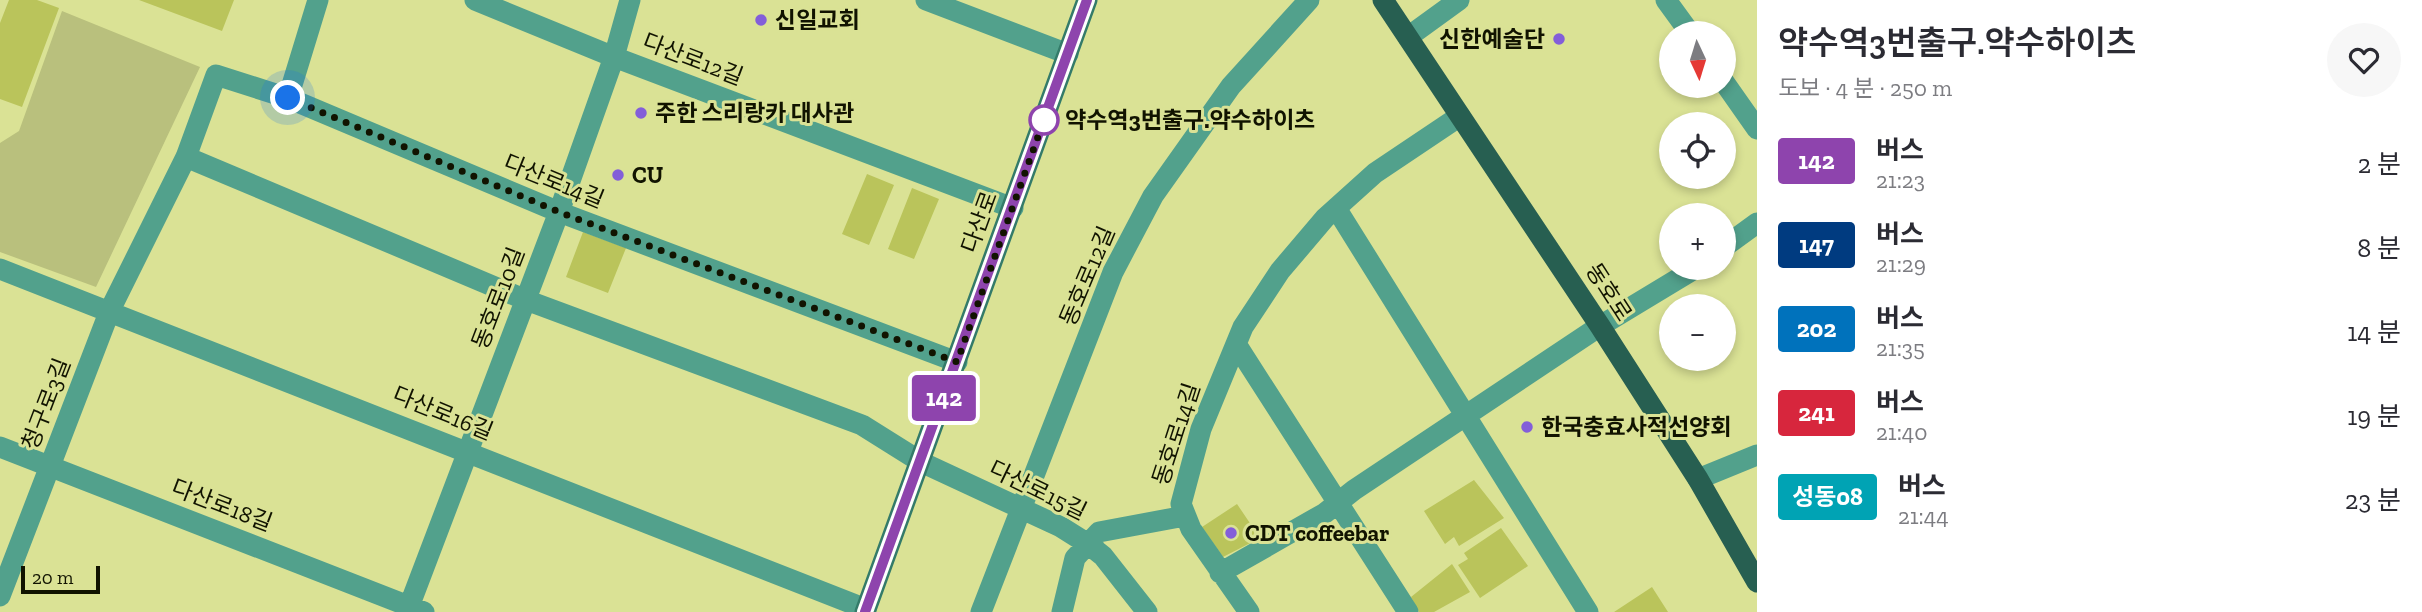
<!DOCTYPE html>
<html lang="ko">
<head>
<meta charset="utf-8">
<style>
	body { margin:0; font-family:"Zilla Slab","Noto Sans KR",serif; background:#f7f7f7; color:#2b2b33; height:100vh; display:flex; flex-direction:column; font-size:26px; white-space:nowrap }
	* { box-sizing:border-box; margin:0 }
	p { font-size:23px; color:#7c7c81 }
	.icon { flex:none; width:38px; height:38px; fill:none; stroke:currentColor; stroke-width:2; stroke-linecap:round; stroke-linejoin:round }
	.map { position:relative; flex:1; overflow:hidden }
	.sheet { display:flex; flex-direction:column; background:#fff; width:665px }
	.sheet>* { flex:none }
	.badge { padding:0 14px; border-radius:5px; font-size:24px; line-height:46px }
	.needle { width:46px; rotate:176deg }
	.controls { position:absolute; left:1659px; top:21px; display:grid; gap:14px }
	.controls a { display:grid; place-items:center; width:77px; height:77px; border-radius:50%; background:#fff; box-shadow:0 4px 10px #0003; font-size:35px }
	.scale { position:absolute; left:21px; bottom:18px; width:79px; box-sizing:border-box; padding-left:7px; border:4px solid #111300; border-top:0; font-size:19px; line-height:24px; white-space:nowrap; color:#111300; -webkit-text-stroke:5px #dae295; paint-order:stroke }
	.you { position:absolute; width:35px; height:35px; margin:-18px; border:5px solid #fff; border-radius:50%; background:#1a73e8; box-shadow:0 0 0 10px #1a73e833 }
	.map>.badge { position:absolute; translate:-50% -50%; box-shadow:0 0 0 4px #fff }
	.round { display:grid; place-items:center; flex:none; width:74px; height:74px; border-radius:37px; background:#f7f7f7 }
	.overview { display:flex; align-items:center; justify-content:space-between; height:119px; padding:0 21px }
	h1 { font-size:33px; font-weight:600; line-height:52px }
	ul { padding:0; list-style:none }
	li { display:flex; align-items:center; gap:21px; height:84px; padding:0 21px }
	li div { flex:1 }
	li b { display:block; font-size:26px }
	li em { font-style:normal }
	li .badge { min-width:77px; font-weight:700; text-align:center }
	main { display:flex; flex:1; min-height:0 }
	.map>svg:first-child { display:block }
</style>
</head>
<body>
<main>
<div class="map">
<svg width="1757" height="612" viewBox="0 0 1757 612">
	<rect width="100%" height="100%" fill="#dae295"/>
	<path fill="#b9c07d" d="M62,11L200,67L96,287L0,252V143L19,131Z"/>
	<path fill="#bac45b" d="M9,0H37L59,8L22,107L0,99V23Z
		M139,0H234L222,31Z
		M867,174L894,185L869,245L842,234Z
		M912,188L939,199L914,259L888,249Z
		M583,232L626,248L608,293L566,277Z
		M1474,480L1504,518L1459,546L1454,537L1445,544L1424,511Z
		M1237,504L1260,538L1223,557L1202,527Z
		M1501,528L1528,566L1480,598L1458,565L1468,559L1464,553Z
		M1452,564L1470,592L1434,612H1419L1411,597Z
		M1652,587L1668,612H1614Z"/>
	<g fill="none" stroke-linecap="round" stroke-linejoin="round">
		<path stroke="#52a18c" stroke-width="21" d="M475,0L614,57L1013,208
			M926,0L1068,54
			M1666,0L1690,33
			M1408,37L1459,0
			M1724,82L1757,129
			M288,98L318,0
			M186,157L526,300L862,425L921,462L1061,527L1088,544L1103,556L1147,612
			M1336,208L1588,612
			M1724,247L1757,223
			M0,269L866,609
			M1236,344L1408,612
			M0,447L424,612
			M1698,479L1757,455
			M1220,573L1325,513L1354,490L1600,326L1696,268
			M0,596L110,310L186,157L216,75L288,98L559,212L957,362
			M407,612L559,212L614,57L630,0
			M981,612L1113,272L1153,196L1231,86L1309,0
			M1062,612L1075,558L1099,532L1185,516
			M1249,612L1191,529L1181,504L1201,429L1243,327L1280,271L1325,218L1375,173L1460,116"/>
		<path stroke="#347b69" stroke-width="21" d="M865,612L1087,0"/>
		<path stroke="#275f51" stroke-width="21" d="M1383,0L1600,326L1698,479L1757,582"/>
	</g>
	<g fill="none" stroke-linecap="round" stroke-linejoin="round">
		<g stroke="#fff" stroke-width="16">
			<path id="line" d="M865,612L1087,0"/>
		</g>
		<use href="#line" stroke="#8e44ad" stroke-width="10"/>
		<path stroke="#111300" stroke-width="7" stroke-dasharray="0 12.6" d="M288,98L559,212L957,362L1044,120"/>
	</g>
	<g fill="#835ed9" stroke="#dae295" stroke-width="2.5">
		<circle cx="761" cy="20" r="7"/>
		<circle cx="1559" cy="39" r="7"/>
		<circle cx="641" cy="113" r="7"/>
		<circle cx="618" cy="175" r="7"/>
		<circle cx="1527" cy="427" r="7"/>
		<circle cx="1231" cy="533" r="7"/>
	</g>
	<circle fill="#fff" stroke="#8e44ad" stroke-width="3.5" cx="1044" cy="120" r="14"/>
	<g text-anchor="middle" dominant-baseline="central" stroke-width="6" stroke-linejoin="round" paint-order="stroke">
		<g font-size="23" font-weight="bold" fill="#111300" stroke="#dae295" text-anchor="start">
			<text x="775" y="20">신일교회</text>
			<text x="1545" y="39" text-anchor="end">신한예술단</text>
			<text x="655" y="113">주한 스리랑카 대사관</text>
			<text x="632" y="175">CU</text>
			<text x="1541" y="427">한국충효사적선양회</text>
			<text x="1245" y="533">CDT coffeebar</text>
		</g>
		<g font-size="23" fill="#111300" stroke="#dae295">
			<text transform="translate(693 59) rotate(21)">다산로12길</text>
			<text transform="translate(554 181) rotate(22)">다산로14길</text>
			<text transform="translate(979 222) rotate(-70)">다산로</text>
			<text transform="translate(1087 276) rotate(-67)">동호로12길</text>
			<text transform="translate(1609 292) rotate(57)">동호로</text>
			<text transform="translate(498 298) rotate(-69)">동호로10길</text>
			<text transform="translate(46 404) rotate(-69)">청구로3길</text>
			<text transform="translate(443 413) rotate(22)">다산로16길</text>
			<text transform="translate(1176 434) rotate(-72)">동호로14길</text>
			<text transform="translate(1038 490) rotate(26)">다산로15길</text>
			<text transform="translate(222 505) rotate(21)">다산로18길</text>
		</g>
		<g font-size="23" font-weight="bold" fill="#111300" stroke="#dae295" text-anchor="start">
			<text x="1065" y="120">약수역3번출구.약수하이츠</text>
		</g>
	</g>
</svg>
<div class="controls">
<a><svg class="needle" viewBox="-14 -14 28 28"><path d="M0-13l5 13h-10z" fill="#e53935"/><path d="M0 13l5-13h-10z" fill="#7c7c81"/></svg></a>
<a><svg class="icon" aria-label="locate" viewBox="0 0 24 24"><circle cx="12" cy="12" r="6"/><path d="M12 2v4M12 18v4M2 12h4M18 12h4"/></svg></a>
<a>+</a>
<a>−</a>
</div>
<div class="scale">20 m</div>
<div class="you" style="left:288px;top:98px"></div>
<b class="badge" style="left:944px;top:398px;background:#8e44ad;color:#fff">142</b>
</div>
<section class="sheet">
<div class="overview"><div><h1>약수역3번출구.약수하이츠</h1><p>도보 · 4 분 · 250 m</p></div><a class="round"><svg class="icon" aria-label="heart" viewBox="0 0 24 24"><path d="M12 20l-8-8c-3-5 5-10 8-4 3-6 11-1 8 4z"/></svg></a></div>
<ul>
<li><span class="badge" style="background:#8e44ad;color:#fff">142</span><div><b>버스</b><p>21:23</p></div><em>2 분</em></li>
<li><span class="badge" style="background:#003b80;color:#fff">147</span><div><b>버스</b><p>21:29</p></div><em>8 분</em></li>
<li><span class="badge" style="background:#0072bc;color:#fff">202</span><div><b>버스</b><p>21:35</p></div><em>14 분</em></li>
<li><span class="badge" style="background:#d7263d;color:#fff">241</span><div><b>버스</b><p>21:40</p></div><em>19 분</em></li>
<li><span class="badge" style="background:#00a3b4;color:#fff">성동08</span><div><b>버스</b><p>21:44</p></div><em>23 분</em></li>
</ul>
</section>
</main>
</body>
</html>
